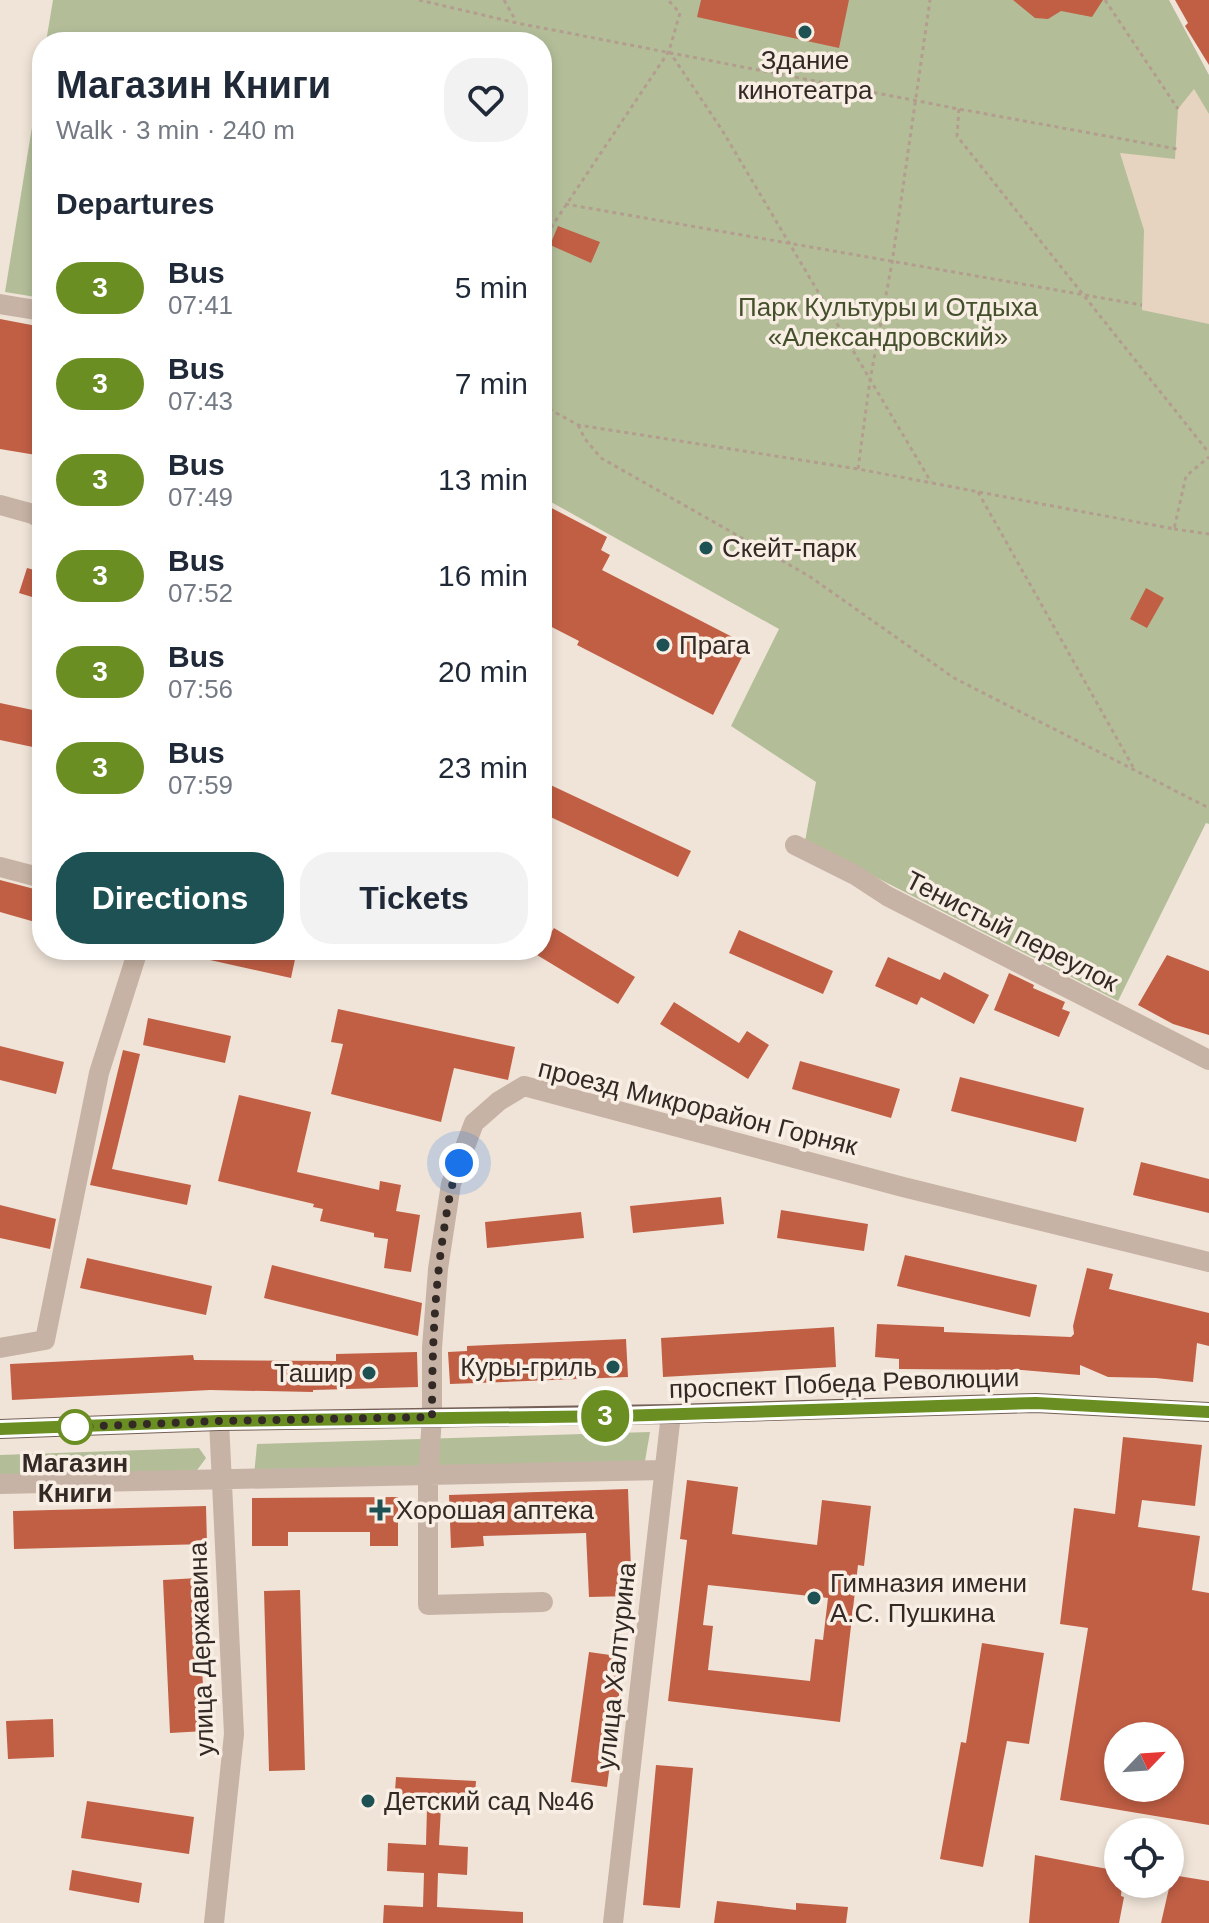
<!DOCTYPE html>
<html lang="en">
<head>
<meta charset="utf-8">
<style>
	body { margin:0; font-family:Helvetica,sans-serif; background:#f2f2f3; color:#1f2937; height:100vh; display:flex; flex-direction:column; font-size:30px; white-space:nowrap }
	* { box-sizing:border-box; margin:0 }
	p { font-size:26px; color:#747a83 }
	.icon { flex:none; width:44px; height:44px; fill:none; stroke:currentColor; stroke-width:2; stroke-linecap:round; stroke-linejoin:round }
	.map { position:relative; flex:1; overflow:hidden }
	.panel { position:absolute; left:32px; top:32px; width:520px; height:928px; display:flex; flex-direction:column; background:#fff; border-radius:32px; box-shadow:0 4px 12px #0003 }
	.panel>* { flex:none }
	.badge { padding:0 16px; border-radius:26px; font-size:28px; line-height:52px }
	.needle { width:52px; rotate:65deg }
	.controls { position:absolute; left:1104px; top:1722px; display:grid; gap:16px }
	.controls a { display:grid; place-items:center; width:80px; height:80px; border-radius:50%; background:#fff; box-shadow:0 4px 12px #0003; font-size:40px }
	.you { position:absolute; width:40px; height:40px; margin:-20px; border:6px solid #fff; border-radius:50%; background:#1a73e8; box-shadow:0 0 0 12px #1a73e833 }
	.map>.badge { position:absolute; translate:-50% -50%; box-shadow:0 0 0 4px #fff }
	h2 { padding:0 24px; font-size:30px; line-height:72px }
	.round { display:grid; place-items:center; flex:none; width:84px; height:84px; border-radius:32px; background:#f2f2f3 }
	.headline { display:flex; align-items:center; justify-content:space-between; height:136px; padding:0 24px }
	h1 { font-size:38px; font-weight:700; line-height:60px }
	.action { display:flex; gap:16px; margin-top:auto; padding:16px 24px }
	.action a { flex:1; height:92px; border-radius:32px; background:#1d5153; color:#fff; font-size:32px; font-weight:700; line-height:92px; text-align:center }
	.action a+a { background:#f2f2f3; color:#1f2937 }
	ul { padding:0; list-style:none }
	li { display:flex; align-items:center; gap:24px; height:96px; padding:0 24px }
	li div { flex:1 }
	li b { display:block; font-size:30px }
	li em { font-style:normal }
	li .badge { min-width:88px; font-weight:700; text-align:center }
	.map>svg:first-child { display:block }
</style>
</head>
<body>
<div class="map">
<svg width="1209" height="1923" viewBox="0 0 1209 1923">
	<rect width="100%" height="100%" fill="#f0e4d8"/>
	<path fill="#b3be99" d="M53,0H1169L1209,75V824L1206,823L1118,1001L805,841L816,782L731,726L779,629L542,497V42H46Z
		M42,66V298L5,292Z
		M650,1432L645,1461L254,1475L257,1444Z
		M199,1448L206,1458L195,1473L0,1476V1455Z"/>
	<path fill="#e7d4c0" d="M1194,89L1209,114V324L1142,310L1144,230L1120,153L1175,159L1178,109Z"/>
	<path fill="#c15f45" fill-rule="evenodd" d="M701,0H849L839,48L697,17Z
		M1013,0H1103L1092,17L1061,11L1048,19L1035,18Z
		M1175,0H1209V65L1185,26L1188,23Z
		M558,226L600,242L591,263L550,245Z
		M0,319L42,327V456L0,449Z
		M542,503L607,537L601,550L610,555L602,570L748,645L713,715L577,645L579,641L542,622Z
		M27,568L42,572V600L19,593Z
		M1146,588L1164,598L1147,628L1130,619Z
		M0,703L42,712V749L0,740Z
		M542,781L691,851L678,877L542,813Z
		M0,880L42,891V924L0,912Z
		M554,928L635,977L618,1004L537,955Z
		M739,930L833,971L823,994L729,953Z
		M193,950H297L291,978L192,956Z
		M1167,955L1209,971V1035L1173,1024L1138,1005Z
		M888,957L940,980L944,972L989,995L974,1024L921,997L917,1005L875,986Z
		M1009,973L1034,985L1033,988L1065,1002L1062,1009L1070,1012L1059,1037L994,1010Z
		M674,1002L739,1043L747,1031L769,1045L748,1079L660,1024Z
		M338,1009L515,1047L508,1080L454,1068L441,1122L331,1094L343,1044L331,1042Z
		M148,1018L231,1036L225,1063L143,1045Z
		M0,1046L64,1062L56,1094L0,1080Z
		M123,1050L140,1054L112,1169L191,1185L187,1205L90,1185Z
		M800,1061L900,1089L891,1118L792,1089Z
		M960,1077L1084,1108L1076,1142L951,1111Z
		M239,1095L311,1112L297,1172L379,1190L380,1181L401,1185L396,1211L420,1215L411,1272L384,1268L388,1239L374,1237V1233L320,1221L323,1209L313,1207L314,1204L218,1181Z
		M1141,1162L1209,1179V1213L1133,1195Z
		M721,1197L724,1224L633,1233L630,1206Z
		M0,1205L56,1219L50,1249L0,1238Z
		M781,1210L868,1224L864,1251L777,1238Z
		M581,1212L584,1238L487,1248L485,1222Z
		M905,1255L1037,1285L1030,1317L897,1286Z
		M87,1258L212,1286L206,1315L80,1288Z
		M272,1265L422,1303L418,1336L264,1298Z
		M1087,1268L1113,1274L1109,1289L1209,1313V1346L1197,1343L1193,1382L1156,1378L1108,1377L1080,1365V1375L1022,1370L899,1369V1359L875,1357L877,1324L944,1327V1332L1071,1337L1074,1334L1073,1326Z
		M834,1327L836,1367L663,1377L661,1338Z
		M626,1339L628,1377L450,1384L448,1352L467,1351V1346Z
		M417,1352L418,1387L313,1390V1392L210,1390L12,1400L10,1364L193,1355L194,1360L336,1361V1354Z
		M1123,1437L1202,1445L1195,1506L1142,1500L1138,1527L1200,1536L1192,1590L1209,1593V1825L1060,1800L1088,1628L1060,1624L1074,1508L1115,1514ZM1118,1736H1170V1788H1118Z
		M687,1480L738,1487L732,1534L817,1545L822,1500L871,1506L864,1566L858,1565L840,1722L668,1701L687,1540L680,1539ZM708,1585L828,1598L823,1640L815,1639L810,1681L708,1670L713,1626L703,1625Z
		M628,1489L632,1596L589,1597L586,1533L483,1536L484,1546L451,1548L449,1495Z
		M398,1497V1546H370V1532H288V1546H252V1498Z
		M206,1506L207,1544L14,1549L13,1511Z
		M198,1578L205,1731L170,1733L163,1580Z
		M300,1590L305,1770L269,1771L264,1591Z
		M982,1643L1044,1653L1029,1744L1007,1741L983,1867L940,1859L961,1742L966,1743Z
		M589,1652L624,1657L607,1787L571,1782Z
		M53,1719L54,1757L8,1759L6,1721Z
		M656,1765L693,1768L680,1908L643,1905Z
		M396,1777L476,1781L474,1809L441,1807L439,1845L468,1847L467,1875L438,1873L437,1907L523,1912V1923H383L384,1905L423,1907L424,1873L387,1871L388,1843L426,1845L427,1807L394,1805Z
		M87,1801L194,1817L189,1854L81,1838Z
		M1035,1855L1118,1871V1884H1122L1121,1896L1124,1897L1119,1923H1029Z
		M72,1870L142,1883L139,1903L69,1890Z
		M1172,1875L1209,1881V1923H1161Z
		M717,1901L796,1910V1903L848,1907L846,1923H714Z"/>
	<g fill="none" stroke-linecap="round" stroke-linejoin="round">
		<path stroke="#b39d8f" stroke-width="3" stroke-dasharray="4 4" stroke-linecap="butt" d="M419,0L517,23L959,109L1177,149
			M504,0L516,21
			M1105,0L1178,109
			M669,51L722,130L931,482
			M959,109L957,136L1209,453
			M565,204L1142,305
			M542,241L669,51L680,13L668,0
			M542,405L578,425L858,469L1174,529L1186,476L1209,457
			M578,425L585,439L601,458L809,576L954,678L1209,808
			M858,469L870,380L892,263L930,0
			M978,492L1133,767
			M1174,529L1209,534"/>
		<path stroke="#c7b3a5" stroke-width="20" d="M0,304L42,311
			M0,505L33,514L42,520
			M795,845L855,875L887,896L1209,1060
			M0,867L42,878
			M0,1348L45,1340L99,1073L138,950
			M0,1484L664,1470
			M543,1602L428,1605V1476L432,1417V1348L438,1269L451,1184L474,1123L499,1101L524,1086L903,1187L1209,1262
			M214,1923L234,1734L219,1421
			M613,1923L671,1414"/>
		<path stroke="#756057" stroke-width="20" d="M0,1429L219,1421L671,1414L1036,1403L1209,1412"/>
	</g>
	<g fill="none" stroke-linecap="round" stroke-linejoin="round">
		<g stroke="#fff" stroke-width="18">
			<path id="line" d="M0,1429L219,1421L618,1416L1036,1403L1209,1412"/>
		</g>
		<use href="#line" stroke="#6b8e23" stroke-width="12"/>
		<path stroke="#332a26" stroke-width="8" stroke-dasharray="0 14.4" d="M75,1427L219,1421L432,1417C432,1356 434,1296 443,1236C447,1211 450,1187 459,1163"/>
	</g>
	<g fill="#1d5153" stroke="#f8eee4" stroke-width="3">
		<circle cx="805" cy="32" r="8"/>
		<circle cx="706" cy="548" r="8"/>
		<circle cx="663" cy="645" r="8"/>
		<circle cx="613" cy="1367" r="8"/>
		<circle cx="369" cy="1373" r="8"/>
		<path d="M376 1498h8v8h8v8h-8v8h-8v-8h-8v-8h8z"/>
		<circle cx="814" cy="1598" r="8"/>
		<circle cx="368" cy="1801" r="8"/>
	</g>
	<circle fill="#fff" stroke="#6b8e23" stroke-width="4" cx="75" cy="1427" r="16"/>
	<g text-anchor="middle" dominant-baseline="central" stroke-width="7" stroke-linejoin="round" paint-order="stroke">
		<g font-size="26" fill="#332a26" stroke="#f8eee4" text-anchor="start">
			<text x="805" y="60" text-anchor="middle">Здание<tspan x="805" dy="30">кинотеатра</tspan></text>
			<text x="722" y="548">Скейт-парк</text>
			<text x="679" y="645">Прага</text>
			<text x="597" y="1367" text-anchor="end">Куры-гриль</text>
			<text x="353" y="1373" text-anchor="end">Ташир</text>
			<text x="396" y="1510">Хорошая аптека</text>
			<text x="830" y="1583">Гимназия имени<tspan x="830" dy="30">А.С. Пушкина</tspan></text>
			<text x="384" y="1801">Детский сад №46</text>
		</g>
		<g font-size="26" fill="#44502b" stroke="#f8eee4">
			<text x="888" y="307">Парк Культуры и Отдыха<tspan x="888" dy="30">«Александровский»</tspan></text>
		</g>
		<g font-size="26" fill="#332a26" stroke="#f8eee4">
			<text transform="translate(1012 931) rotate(27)">Тенистый переулок</text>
			<text transform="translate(698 1107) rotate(14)">проезд Микрорайон Горняк</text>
			<text transform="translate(844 1383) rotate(-2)">проспект Победа Революции</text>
			<text transform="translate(201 1649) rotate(-92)">улица Державина</text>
			<text transform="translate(616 1666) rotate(-84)">улица Халтурина</text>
		</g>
		<g font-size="26" font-weight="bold" fill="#332a26" stroke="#f8eee4">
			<text x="75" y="1463">Магазин<tspan x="75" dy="30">Книги</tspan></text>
		</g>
	</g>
</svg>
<div class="controls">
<a><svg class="needle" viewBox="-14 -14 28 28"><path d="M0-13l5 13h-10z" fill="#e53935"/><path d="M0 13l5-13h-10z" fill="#747a83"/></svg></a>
<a><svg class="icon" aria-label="locate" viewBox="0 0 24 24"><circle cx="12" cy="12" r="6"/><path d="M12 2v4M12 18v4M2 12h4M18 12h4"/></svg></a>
</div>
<div class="you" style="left:459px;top:1163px"></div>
<b class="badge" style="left:605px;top:1416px;background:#6b8e23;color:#fff">3</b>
<section class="panel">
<div class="headline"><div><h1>Магазин Книги</h1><p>Walk · 3 min · 240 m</p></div><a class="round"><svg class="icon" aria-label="heart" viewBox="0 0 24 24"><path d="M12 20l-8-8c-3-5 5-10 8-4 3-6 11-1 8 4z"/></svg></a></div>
<h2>Departures</h2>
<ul>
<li><span class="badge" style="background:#6b8e23;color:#fff">3</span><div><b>Bus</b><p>07:41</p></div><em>5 min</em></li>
<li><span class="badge" style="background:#6b8e23;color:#fff">3</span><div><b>Bus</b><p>07:43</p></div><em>7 min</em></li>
<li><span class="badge" style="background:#6b8e23;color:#fff">3</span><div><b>Bus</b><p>07:49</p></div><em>13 min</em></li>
<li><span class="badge" style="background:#6b8e23;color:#fff">3</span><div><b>Bus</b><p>07:52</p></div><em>16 min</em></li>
<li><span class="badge" style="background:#6b8e23;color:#fff">3</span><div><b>Bus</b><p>07:56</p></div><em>20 min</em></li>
<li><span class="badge" style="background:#6b8e23;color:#fff">3</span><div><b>Bus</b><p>07:59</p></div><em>23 min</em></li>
</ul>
<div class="action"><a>Directions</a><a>Tickets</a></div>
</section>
</div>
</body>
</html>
